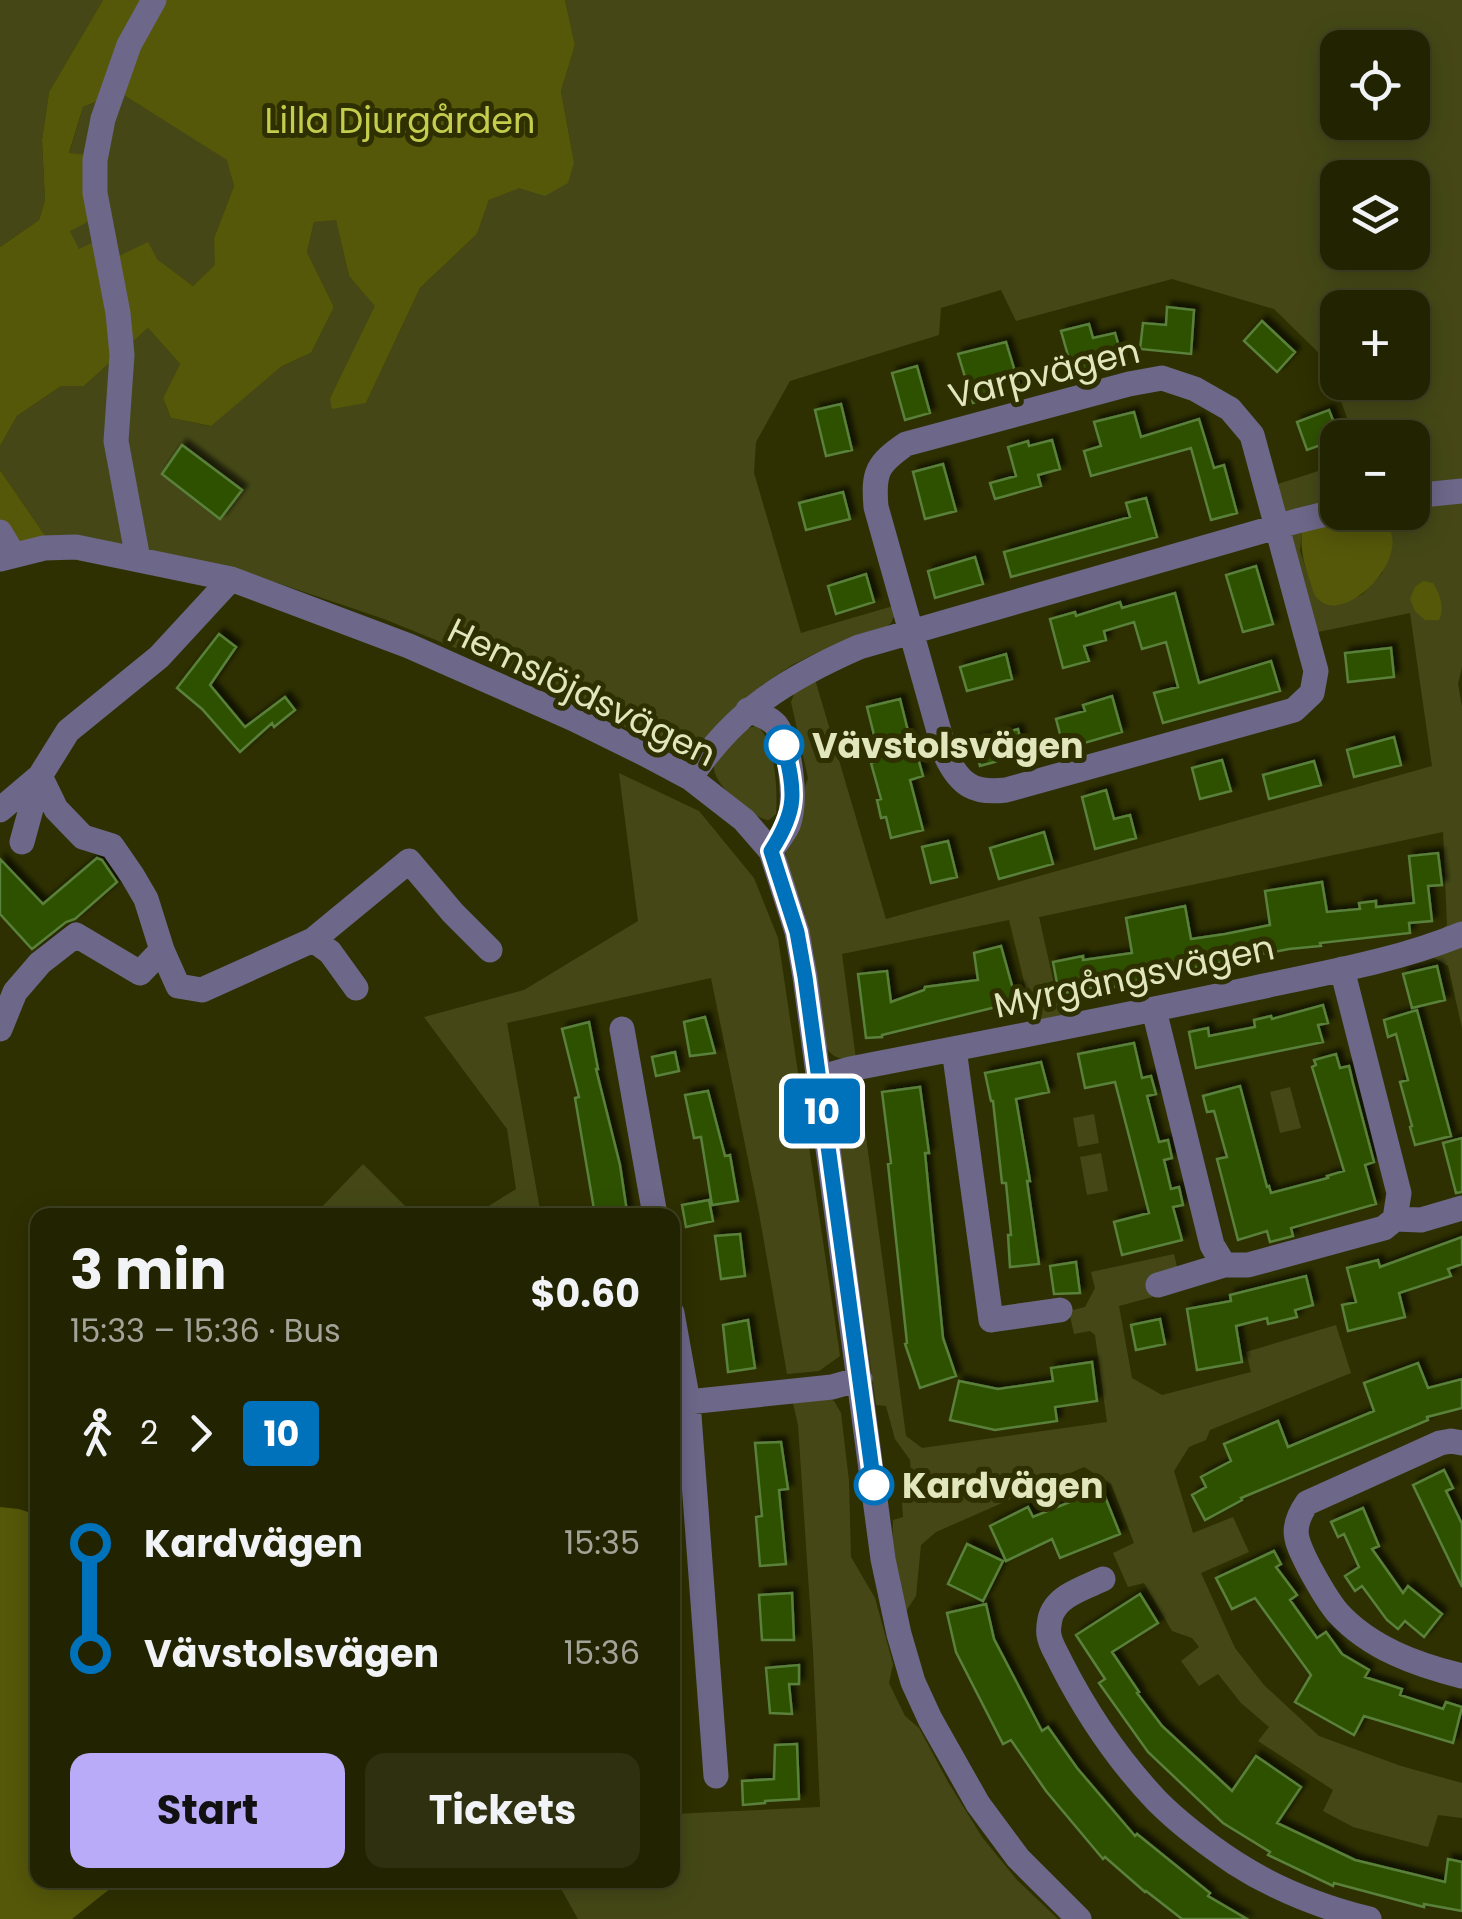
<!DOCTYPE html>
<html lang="en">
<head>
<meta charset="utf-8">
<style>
	body { margin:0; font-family:Poppins,sans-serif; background:#2e3010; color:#f1f3f6; height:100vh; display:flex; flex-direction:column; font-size:38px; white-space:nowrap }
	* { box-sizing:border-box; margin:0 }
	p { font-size:32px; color:#a2a499 }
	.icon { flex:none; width:55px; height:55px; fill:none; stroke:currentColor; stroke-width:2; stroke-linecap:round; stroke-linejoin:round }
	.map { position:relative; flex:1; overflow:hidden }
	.sheet { position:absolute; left:30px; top:1208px; width:650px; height:680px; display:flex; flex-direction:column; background:#222401; border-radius:20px; box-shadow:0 5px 25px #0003,0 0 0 2px #3f4123 }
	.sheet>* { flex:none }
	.badge { padding:0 20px; border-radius:8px; font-size:35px; line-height:65px }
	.tools { position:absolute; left:1320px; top:30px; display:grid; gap:20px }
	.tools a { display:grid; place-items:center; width:110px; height:110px; border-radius:20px; background:#222401; box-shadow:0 5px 25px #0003,0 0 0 2px #3f4123; font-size:50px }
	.map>.badge { position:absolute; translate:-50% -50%; box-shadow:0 0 0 5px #fff }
	.legs { display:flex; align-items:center; gap:15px; height:110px; padding:0 40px; font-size:32px }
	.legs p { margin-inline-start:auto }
	.head { display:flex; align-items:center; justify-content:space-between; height:170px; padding:0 40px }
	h1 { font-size:55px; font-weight:700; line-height:75px }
	.button { display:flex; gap:20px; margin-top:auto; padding:20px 40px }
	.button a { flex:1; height:115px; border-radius:20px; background:#b9abf7; color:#111; font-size:40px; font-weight:700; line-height:115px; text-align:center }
	.button a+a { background:#2e3010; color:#f1f3f6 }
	ul { padding:0 40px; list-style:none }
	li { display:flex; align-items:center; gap:35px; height:110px; font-size:38px }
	li i { display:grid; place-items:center; width:15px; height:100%; margin:0 12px; background:currentColor }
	li i::after { content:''; width:25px; height:25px; margin:-12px; border:8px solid; border-radius:50%; background:#222401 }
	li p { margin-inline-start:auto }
	li:first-child i { background:linear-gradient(#0000 50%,currentColor 0) }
	li:last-child i { background:linear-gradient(currentColor 50%,#0000 0) }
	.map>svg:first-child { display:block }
</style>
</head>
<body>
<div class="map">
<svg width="1462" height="1919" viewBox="0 0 1462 1919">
	<defs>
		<filter id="shadow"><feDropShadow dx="5" dy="-5" stdDeviation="2.5" flood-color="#0009"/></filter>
	</defs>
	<rect width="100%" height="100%" fill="#2e3001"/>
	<path fill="#454816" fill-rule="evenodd" d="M0,0H103L49,92L42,140L45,200L39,220L0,247Z
		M565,0H1462V667L1458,684L1462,707V1028L1448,966L1428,954L1434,935L1447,925L1443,832L1039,917L1061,1015L1034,1022L1009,920L842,954L856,1059C839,1060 831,1058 824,1043L814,954L804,911L787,864L785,846L808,778L791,702L797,686L814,676L886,919L1432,766L1410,613L1318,632L1294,639L1255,489L1278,484L1337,465L1338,512H1412V438L1354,437L1326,360L1274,309L1172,279L1016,321L1001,290L941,308L939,335L790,381L756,442L754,473L801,633L893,606L895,614L891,623L881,631L816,653L792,665L762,685L704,743L691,752L678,755L663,750L615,721L500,666L384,619L245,572L46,537L0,470V446L17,416L61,386H84L148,328L180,364L163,398L171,418L210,426L282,366L311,353L334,307L307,252L314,222L336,219L349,276L376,306L330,398L366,403L420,288L477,234L489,200L574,162L561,91L575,45ZM1338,48H1412V122H1338ZM1338,178H1412V252H1338ZM1338,308H1412V382H1338ZM1302,532L1383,572L1363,594L1340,605L1314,593L1300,551Z
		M119,92L228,160L234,186L214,238L216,265L193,286L157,259L115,258L79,250L70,231L69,154L83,107Z
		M757,726C775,739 778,792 776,814L769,820C753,819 714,785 714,768C714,756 723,749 730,742C739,733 744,728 757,726Z
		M619,773L699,811L754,878L778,938L840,1356L819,1371L787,1374L759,1213L711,978L507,1023L541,1215H474L516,1189L507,1129L424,1017L524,990L638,921Z
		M858,1077L906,1436L922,1448L1107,1422L1095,1335L1090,1331L1074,1334L1069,1311L1085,1307L1095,1288L1091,1272L1174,1254L1182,1289L1119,1306L1132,1378L1162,1395L1251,1372L1246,1352L1336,1325L1351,1373L1210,1430L1206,1440L1189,1447L1174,1471L1193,1533L1233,1517L1249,1552L1201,1573L1235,1648L1264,1685L1319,1736L1401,1766L1462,1783V1818L1438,1815L1428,1847L1353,1827L1323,1811L1333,1790L1258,1741L1269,1727L1241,1703L1218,1674L1199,1686L1181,1661L1199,1647L1192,1638L1172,1631L1144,1583L1128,1587L1113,1553L1134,1543L1111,1484L1084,1467L936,1532L921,1545L916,1596L904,1614L892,1553L893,1520L903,1517L900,1474H911L910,1460L895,1439L886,1406L876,1405L833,1102C836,1087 843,1082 858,1077Z
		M1290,1087L1301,1128L1280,1133L1270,1092Z
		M1094,1114L1099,1143L1078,1147L1073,1118Z
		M1101,1153L1108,1191L1087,1195L1080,1157Z
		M363,1164L414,1215H314Z
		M825,1397L834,1401L841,1413L849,1481L851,1557L875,1598L893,1664L889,1683L905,1716L919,1728L948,1782L982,1837L1017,1880L1058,1919H578L556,1880H672L673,1814L820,1807L813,1651L798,1425L793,1403Z"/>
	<path fill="#555809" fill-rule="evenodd" d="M103,0H565L575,45L561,91L574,162L568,183L545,196L519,188L489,200L477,234L420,288L366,403L332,409L330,398L375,306L349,276L336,220L314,222L307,252L334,307L311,353L282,366L211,426L171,418L163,398L180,364L148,328L84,386H61L17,416L0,446V247L39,220L45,200L42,140L49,92ZM119,92L227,160L234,186L214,238L215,265L193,286L157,259L148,242L115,258L92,243L79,249L70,231L105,213L87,155L69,153L83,107Z
		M0,470L46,537L0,548Z
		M1350,514C1357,514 1367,513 1373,516C1432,538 1342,639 1314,594C1313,592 1310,580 1309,579C1304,562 1300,550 1302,532Z
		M1423,581L1433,583C1440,594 1445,608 1439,620H1425L1415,611L1410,599L1415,587Z
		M0,1507L19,1509L37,1515L38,1880H121L72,1919H0Z"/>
	<path fill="#2d5102" stroke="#5a813a" stroke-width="2.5" filter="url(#shadow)" d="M1167,307L1194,310L1191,354L1140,349L1143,323L1166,325Z
		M1262,321L1295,352L1277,372L1244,341Z
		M1089,324L1093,338L1115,333L1123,360L1073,373L1061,331Z
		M1006,342L1020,388L973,403L958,354Z
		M917,366L930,413L905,420L892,373Z
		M841,404L852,450L826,456L815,410Z
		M1329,410L1340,438L1307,450L1297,422Z
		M1134,412L1141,437L1199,419L1214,468L1224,465L1237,513L1211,520L1191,448L1091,476L1084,451L1101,446L1094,422Z
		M1052,440L1060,469L1038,475L1041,486L995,499L990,483L1016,476L1008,447L1028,441L1029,446Z
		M182,445L242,490L220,519L162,474Z
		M943,464L956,511L925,519L913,472Z
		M843,492L850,519L806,530L799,503Z
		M1146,498L1157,537L1011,577L1004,552L1130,517L1126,503Z
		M975,557L983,584L935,598L928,571Z
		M1256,566L1273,624L1243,632L1226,575Z
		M866,574L874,602L836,614L828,586Z
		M1175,593L1199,683L1271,661L1280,691L1163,723L1154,693L1178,687L1166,642L1142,649L1134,622L1104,631L1106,640L1084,646L1089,661L1063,668L1050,619L1075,612L1076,616L1120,602L1122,608Z
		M219,634L236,647L210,685L245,727L285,697L295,710L274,727L272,723L240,752L202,709L177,688Z
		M1391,648L1394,677L1348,682L1345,653Z
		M1006,654L1012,679L967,691L960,667Z
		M1112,696L1122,732L1064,749L1056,719L1085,711L1083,705Z
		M900,699L913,751H916L923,776L910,780L923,830L891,838L886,817L881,818L877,800L881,799L871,763L874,762L867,737L874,735L867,707Z
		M1018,729L1024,754L980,766L974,741Z
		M1394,737L1401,765L1354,777L1347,750Z
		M1222,760L1231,791L1200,799L1192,768Z
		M1314,761L1321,785L1269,799L1263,775Z
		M1106,790L1114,819L1130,815L1136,838L1095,849L1082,797Z
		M1044,832L1053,864L999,879L990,848Z
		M948,841L957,877L931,883L922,847Z
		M1438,853L1442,885L1428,886L1432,921L1409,923L1410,933L1320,943L1321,946L1289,949L1184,970L1135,981V984L1106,988L1105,985L1059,994L1053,962L1083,956V960L1132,953L1126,918L1185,906L1191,939L1225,934L1270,925L1265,891L1322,882L1327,912L1360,909L1359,903L1376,901V907L1414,903L1409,856Z
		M97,858L102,860L117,882L75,919L66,922L32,949L0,914V859L43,904Z
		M1001,946L1013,989L1019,988L1021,1008L997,1013L996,1007L882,1035V1037L866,1038L858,974L887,971L891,1002L924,990L925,987L978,980L974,953Z
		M1437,966L1445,1000L1412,1008L1403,974Z
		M1323,1005L1328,1023L1318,1025L1323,1042L1196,1068L1189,1032L1208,1028L1209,1036L1255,1027L1254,1020L1271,1016L1272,1019Z
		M1417,1010L1451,1136L1415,1145L1410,1127L1412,1126L1400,1082L1408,1080L1396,1034L1388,1037L1384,1020Z
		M705,1017L715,1053L690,1056L684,1022Z
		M589,1022L598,1069H596L620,1165L627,1212L610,1215H595L575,1098L579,1097L562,1029Z
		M1134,1043L1142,1078L1151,1076L1156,1094L1147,1096L1159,1142L1168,1140L1172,1158L1164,1160L1171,1189L1179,1187L1183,1205L1173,1207L1182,1240L1122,1255L1114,1222L1149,1213L1115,1082L1085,1088L1078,1054Z
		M675,1052L679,1071L656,1076L652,1057Z
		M1336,1054L1340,1068L1349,1066L1353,1083L1374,1162L1365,1165L1376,1204L1291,1228L1293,1236L1270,1242L1267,1231L1238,1240L1217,1159L1227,1157L1214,1111L1207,1112L1203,1096L1240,1086L1267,1187L1269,1186L1271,1193L1328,1178L1327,1176L1344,1171L1312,1067L1316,1065L1314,1060Z
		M1041,1062L1049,1092L1016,1099L1030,1181H1027L1039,1264L1010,1267L1008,1235H1011L1006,1183H1002L993,1101H991L985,1073Z
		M920,1087L929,1153H925L943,1338L956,1376L920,1388L905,1344L907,1343L888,1164L891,1163L882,1092Z
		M708,1091L725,1156L730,1155L738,1201L712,1205L701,1137L694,1138L685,1095Z
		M1462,1138V1192L1456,1193L1443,1143Z
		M709,1200L713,1221L686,1227L682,1205Z
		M740,1234L745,1276L721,1279L715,1236Z
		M1462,1237V1264L1448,1269L1451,1276L1399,1293L1405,1317L1348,1331L1342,1305L1356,1302L1347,1268L1378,1260L1380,1267Z
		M1076,1262L1080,1293L1054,1294L1050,1266Z
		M1306,1276L1313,1305L1295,1310L1297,1317L1268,1324L1267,1318L1236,1326L1242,1362L1197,1370L1187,1309L1231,1301L1230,1295Z
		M1160,1319L1165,1344L1136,1350L1131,1325Z
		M748,1320L755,1368L728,1372L723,1325Z
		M1092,1362L1097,1401L1055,1407L1057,1421L995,1430L950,1420L959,1381L998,1389L1053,1381L1051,1368Z
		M1418,1363L1428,1388L1462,1379V1408L1427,1417L1428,1420L1397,1433L1241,1498L1242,1500L1205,1520L1192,1495L1206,1487L1201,1477L1231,1461L1224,1444L1278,1421L1288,1447L1374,1411L1364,1383Z
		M781,1442L788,1489L779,1490L786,1564L760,1566L756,1517L762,1516L755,1443Z
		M1444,1470L1453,1488L1446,1491L1462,1524V1587L1413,1485Z
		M1102,1489L1120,1534L1060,1558L1052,1539L1006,1561L990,1526L1028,1507L1033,1517Z
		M1363,1508L1379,1546L1372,1549L1403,1593L1408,1586L1442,1614L1424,1637L1405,1621L1398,1629L1387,1620L1362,1586L1355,1591L1345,1576L1359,1567L1344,1534L1338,1537L1331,1522Z
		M967,1544L1003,1561L983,1601L948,1584Z
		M1274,1551L1281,1564L1276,1567L1297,1595L1290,1600L1317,1638L1326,1632L1342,1654L1369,1670L1365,1677L1402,1689L1400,1695L1443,1709L1446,1702L1462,1707L1453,1743L1364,1716L1354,1735L1295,1702L1311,1675L1255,1598L1232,1609L1216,1578Z
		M792,1593L794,1640H762L759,1595Z
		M1140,1594L1158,1623L1112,1652L1139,1692L1137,1693L1162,1726L1232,1791L1256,1756L1301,1787L1277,1823L1355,1860L1445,1882L1448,1859L1462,1862V1911L1424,1904V1907L1334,1883L1333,1886L1268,1855L1270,1852L1223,1823L1148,1752L1099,1683L1105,1679L1076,1635Z
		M986,1604L994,1639L1042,1731L1048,1727L1077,1768L1135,1836L1137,1834L1210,1893L1208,1896L1247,1919H1182L1146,1891L1145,1892L1105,1857L1103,1859L1046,1791L1011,1740L1003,1744L956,1652L947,1613Z
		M799,1665V1684H789L792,1714L770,1713L766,1668Z
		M797,1744L799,1799L765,1801V1803L743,1805L742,1781L774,1779L775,1745Z"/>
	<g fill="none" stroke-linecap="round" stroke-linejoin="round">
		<path stroke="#6d6789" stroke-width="25" d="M1162,378L1195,389L1230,409L1252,435L1316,671L1312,693L1294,710L1006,790C974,794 960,785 946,756L876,507C873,472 877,464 906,444L1129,384Z
			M1412,496L1462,491
			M0,532L13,554
			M0,559L44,548L76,547L231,579L409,646L574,719L645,754L690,778L744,820L771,851L797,932L805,977L883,1559L899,1634L913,1682L930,1719L978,1804L1018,1858L1079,1919
			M138,559L116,441L122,355L118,313L95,193V160L103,119L129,45L154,0
			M748,710C758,714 769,717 776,725C791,746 797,801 788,825C784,834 776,843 771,851
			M690,778C736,710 786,679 859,647L1297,521L1338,511
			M0,810L40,776L56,809L83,837L112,846L132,875L146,899L162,950L178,986L202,990L313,940L409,861L453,913L490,950
			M22,842L40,776L68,731L159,657L231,579
			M313,940L330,952L356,988
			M1154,1010L1212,1245L1224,1265H1248L1384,1228L1395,1219L1399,1193L1342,969
			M0,1029L15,992L40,963L76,935L140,973L162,950
			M622,1029L655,1215
			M954,1049L991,1320L1060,1310
			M818,1078L850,1069C985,1043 1120,1017 1255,988C1324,973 1397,961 1462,934
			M1395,1219L1421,1220L1462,1208
			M1158,1285L1224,1265
			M672,1313L688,1402L716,1776
			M688,1402L832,1387L860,1379
			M1462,1443L1451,1441L1440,1443L1307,1503C1289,1529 1296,1541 1309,1567C1318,1583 1326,1599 1338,1613C1370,1648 1417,1665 1462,1676
			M1103,1579C1084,1588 1055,1596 1050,1619C1049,1624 1048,1630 1049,1635C1050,1644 1057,1654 1061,1663C1086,1712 1119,1761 1157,1801C1180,1824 1208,1845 1235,1863C1277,1890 1321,1907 1369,1919"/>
	</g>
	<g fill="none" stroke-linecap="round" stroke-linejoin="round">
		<g stroke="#fff" stroke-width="22">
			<path id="line-1" d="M784,745C795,793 798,809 771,851L797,932L805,977L874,1485"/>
		</g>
		<use href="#line-1" stroke="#0072bc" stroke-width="15"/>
	</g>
	<g fill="#fff" stroke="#0072bc" stroke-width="5">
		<circle cx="784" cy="745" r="18"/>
		<circle cx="874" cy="1485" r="18"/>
	</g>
	<g text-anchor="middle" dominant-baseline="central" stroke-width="10" stroke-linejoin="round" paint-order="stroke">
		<g font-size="35" fill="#c5cd4e" stroke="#2e3001">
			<text x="400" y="120">Lilla Djurgården</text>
		</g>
		<g font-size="35" fill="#e2e6bd" stroke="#2e3001">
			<text transform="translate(1044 373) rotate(-14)">Varpvägen</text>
			<text transform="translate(582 692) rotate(26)">Hemslöjdsvägen</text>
			<text transform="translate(1134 976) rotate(-12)">Myrgångsvägen</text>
		</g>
		<g font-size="35" font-weight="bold" fill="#e2e6bd" stroke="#2e3001" text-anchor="start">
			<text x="812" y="745">Vävstolsvägen</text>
			<text x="902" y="1485">Kardvägen</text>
		</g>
	</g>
</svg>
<div class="tools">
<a><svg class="icon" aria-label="locate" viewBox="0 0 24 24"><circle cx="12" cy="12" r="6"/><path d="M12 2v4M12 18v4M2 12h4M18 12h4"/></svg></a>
<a><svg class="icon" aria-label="layers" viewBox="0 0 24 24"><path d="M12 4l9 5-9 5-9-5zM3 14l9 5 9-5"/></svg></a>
<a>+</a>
<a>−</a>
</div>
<b class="badge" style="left:822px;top:1111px;background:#0072bc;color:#fff">10</b>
<section class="sheet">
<div class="head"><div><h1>3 min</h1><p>15:33 – 15:36 · Bus</p></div><b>$0.60</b></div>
<div class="legs"><svg class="icon" aria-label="walk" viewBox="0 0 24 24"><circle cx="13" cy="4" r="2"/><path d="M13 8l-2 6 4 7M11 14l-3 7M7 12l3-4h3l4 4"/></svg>2<svg class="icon" aria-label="forward" viewBox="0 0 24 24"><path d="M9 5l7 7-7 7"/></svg><b class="badge" style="background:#0072bc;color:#fff">10</b></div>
<ul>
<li><i style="color:#0072bc"></i><b>Kardvägen</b><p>15:35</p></li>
<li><i style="color:#0072bc"></i><b>Vävstolsvägen</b><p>15:36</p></li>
</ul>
<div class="button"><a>Start</a><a>Tickets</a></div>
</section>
</div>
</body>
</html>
